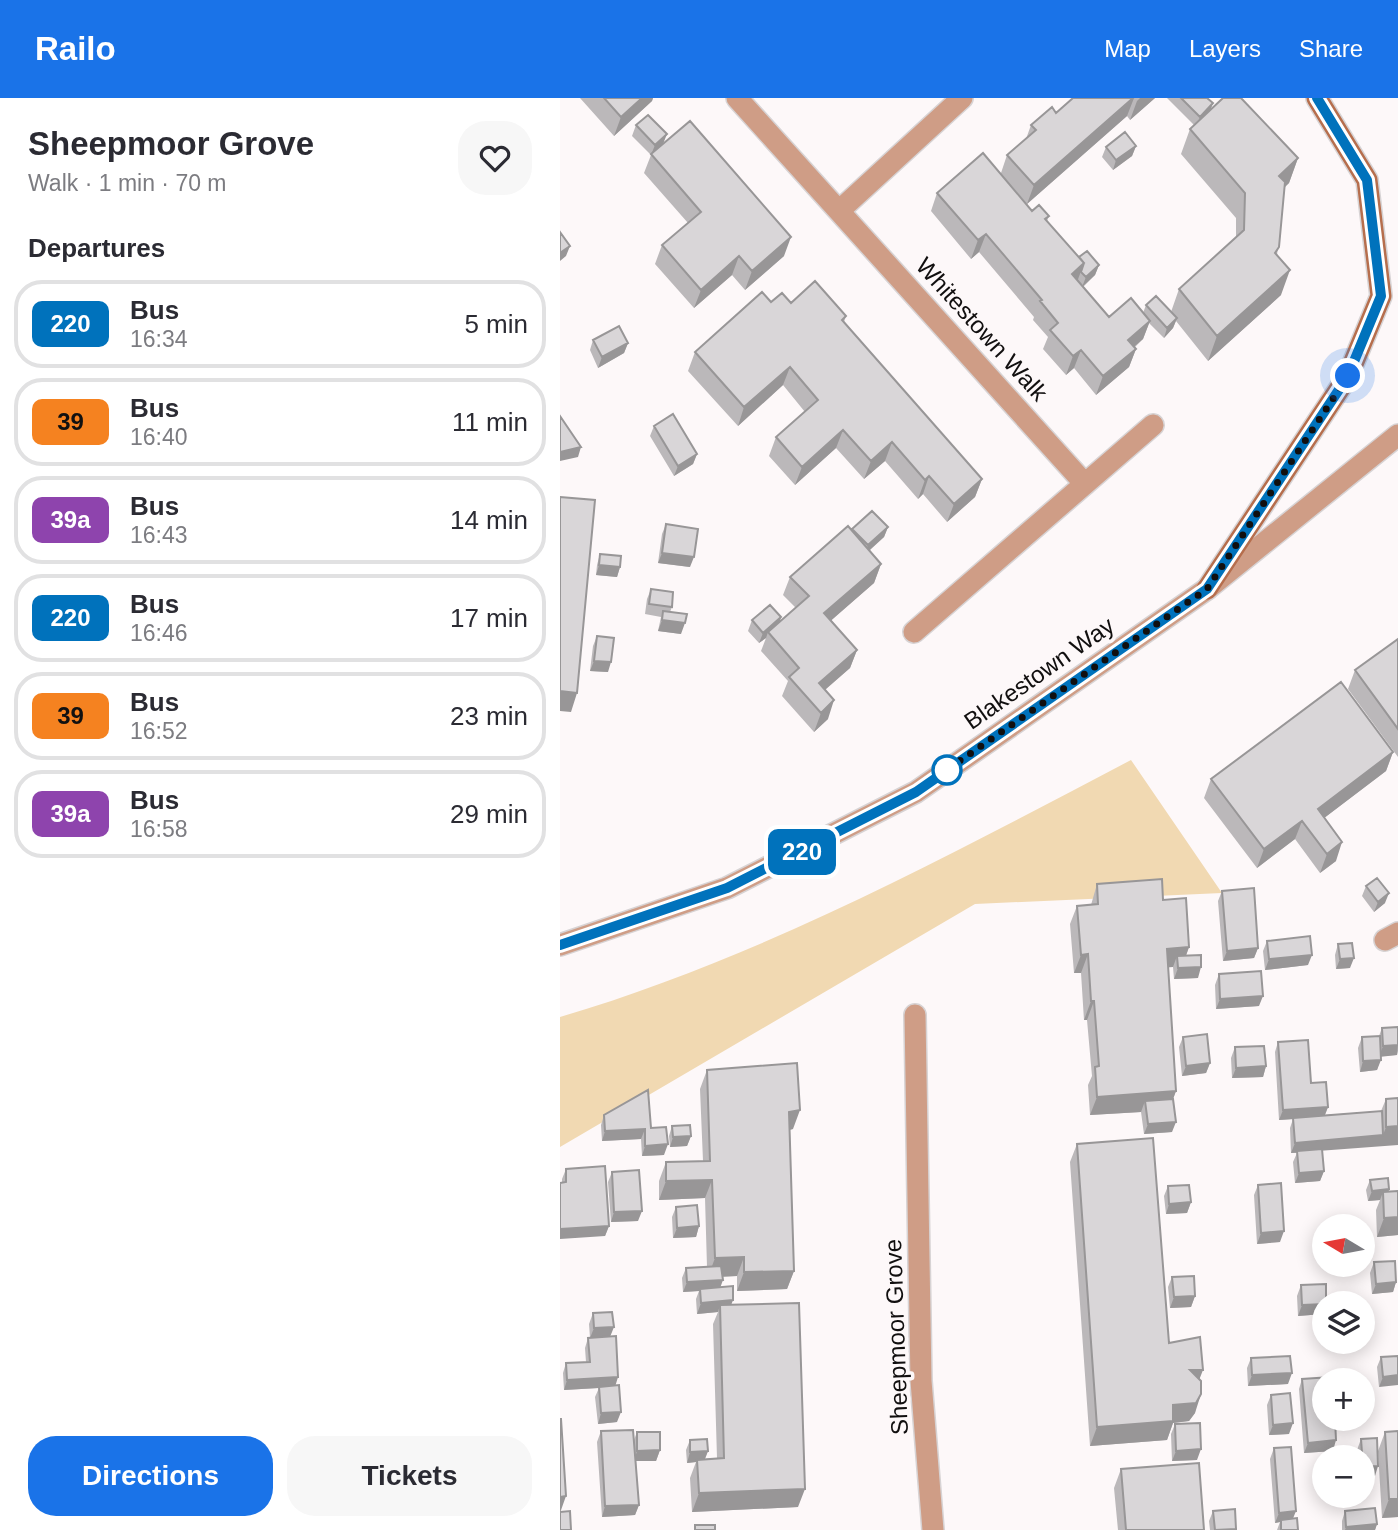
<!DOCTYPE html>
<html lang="en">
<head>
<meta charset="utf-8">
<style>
	body { margin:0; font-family:Arial,sans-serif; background:#f7f7f7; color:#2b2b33; height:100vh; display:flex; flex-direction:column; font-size:26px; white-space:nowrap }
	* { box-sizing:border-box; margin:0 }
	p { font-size:23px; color:#7c7c81 }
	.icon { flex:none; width:38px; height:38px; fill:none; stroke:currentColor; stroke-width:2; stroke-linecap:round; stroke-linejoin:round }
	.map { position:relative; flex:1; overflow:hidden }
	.details { display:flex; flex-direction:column; background:#fff; width:560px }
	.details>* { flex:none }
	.badge { padding:0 14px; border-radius:10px; font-size:24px; line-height:46px }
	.needle { width:46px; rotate:280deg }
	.controls { position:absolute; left:752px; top:1116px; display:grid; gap:14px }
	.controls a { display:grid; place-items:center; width:63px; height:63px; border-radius:50%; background:#fff; box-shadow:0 4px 18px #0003; font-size:35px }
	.you { position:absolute; width:35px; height:35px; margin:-18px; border:5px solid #fff; border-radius:50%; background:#1a73e8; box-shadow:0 0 0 10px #1a73e833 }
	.map>.badge { position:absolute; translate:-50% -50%; box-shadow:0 0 0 4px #fff }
	h2 { padding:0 28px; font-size:26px; line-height:63px }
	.round { display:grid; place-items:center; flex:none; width:74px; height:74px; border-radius:28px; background:#f7f7f7 }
	.summary { display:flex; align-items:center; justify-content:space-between; height:119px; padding:0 28px }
	h1 { font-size:33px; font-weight:700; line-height:52px }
	.button { display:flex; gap:14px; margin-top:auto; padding:14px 28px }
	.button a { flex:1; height:80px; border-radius:28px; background:#1a73e8; color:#fff; font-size:28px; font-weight:700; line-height:80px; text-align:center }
	.button a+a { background:#f7f7f7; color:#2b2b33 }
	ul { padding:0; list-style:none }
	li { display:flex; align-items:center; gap:21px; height:88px; margin:0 14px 10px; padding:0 14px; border:4px solid #e1e1e2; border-radius:28px }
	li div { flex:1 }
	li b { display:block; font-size:26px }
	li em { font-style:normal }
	li .badge { min-width:77px; font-weight:700; text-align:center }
	header { display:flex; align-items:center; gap:42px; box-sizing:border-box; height:98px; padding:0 35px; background:#1a73e8; color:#fff }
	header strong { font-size:33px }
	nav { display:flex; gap:38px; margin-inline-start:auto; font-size:24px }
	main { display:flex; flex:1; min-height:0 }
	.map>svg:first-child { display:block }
</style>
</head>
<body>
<header>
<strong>Railo</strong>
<nav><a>Map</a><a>Layers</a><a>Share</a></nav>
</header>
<main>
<section class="details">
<div class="summary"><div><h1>Sheepmoor Grove</h1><p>Walk · 1 min · 70 m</p></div><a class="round"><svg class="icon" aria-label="heart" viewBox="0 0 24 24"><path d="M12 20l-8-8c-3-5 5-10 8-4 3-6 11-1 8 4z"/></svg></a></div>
<h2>Departures</h2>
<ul>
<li><span class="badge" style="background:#0072bc;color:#fff">220</span><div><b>Bus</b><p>16:34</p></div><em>5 min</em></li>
<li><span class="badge" style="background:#f58220;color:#111">39</span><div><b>Bus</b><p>16:40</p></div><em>11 min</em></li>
<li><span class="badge" style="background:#8e44ad;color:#fff">39a</span><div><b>Bus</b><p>16:43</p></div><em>14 min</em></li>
<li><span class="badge" style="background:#0072bc;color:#fff">220</span><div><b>Bus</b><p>16:46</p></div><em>17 min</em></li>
<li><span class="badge" style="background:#f58220;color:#111">39</span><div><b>Bus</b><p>16:52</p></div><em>23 min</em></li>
<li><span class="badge" style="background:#8e44ad;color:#fff">39a</span><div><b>Bus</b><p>16:58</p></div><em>29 min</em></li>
</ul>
<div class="button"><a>Directions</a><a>Tickets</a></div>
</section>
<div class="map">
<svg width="838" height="1432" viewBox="0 0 838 1432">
	<rect width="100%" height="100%" fill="#fdf8f9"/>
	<path fill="#f1d9b2" d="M571,662L662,795L415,806L0,1049V919C202,859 386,759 571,662Z"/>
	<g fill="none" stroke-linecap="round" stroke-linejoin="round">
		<g stroke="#d7d3d4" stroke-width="24">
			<path id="minor" d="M177,0L525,386
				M280,112L402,0
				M354,534L593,327
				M825,842L838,835
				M355,917L361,1283L373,1432"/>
		</g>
		<g stroke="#d7d3d4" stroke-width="24">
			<path id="tertiary" d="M0,847L167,790L356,694L647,491L838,337"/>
		</g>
		<g stroke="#d7d3d4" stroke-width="24">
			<path id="secondary" d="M647,491L788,278L821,198L807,82L757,0"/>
		</g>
		<use href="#minor" stroke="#cf9d86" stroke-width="21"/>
		<use href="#tertiary" stroke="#cf9d86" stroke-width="21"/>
		<use href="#secondary" stroke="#b66e4d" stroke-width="21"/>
	</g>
	<path fill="#bbb8ba" d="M20,0H93L92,3L54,38Z
		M513,0H595L570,22L567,18L467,106L454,91L472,113L489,118L487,123L519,159L539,167L535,177L523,189L549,219L583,215L586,207L611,214L619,191L676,140V120L621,56L630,31L634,27L607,0H647L653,5L650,12L738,60L729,85L725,89L717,157L721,197L648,263L616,223L613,230L604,240L589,225L583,241L575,249L576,251L569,269L536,297L514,270L506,277L483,251L488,239L473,222L474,219L419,154L411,161L371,113L377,95L441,75L447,57L466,41L471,27L496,15Z
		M76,27L103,46L224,158L185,192L172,177L134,210L95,166L102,147L128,125L84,75L91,57L72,38Z
		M576,48L572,58L553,72L542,59L546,49Z
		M211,204L231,205L286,218L284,224L422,381L415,399L387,424L363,396L358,401L325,363L304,381L276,350L235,387L209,358L216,339L245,314L223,287L178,328L128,273L135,254Z
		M33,242L68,245L64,255L38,270L30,252Z
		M94,328L137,356L133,366L114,378L90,338Z
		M106,426L130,469L98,465L102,436Z
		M328,429L324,439L309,453L321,466L314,485L271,522L297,552L290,570L265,592L268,621L254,634L222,598L228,583L201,553L206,540L199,545L188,533L192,522L221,519L220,524L236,510L223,497L230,479L292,431Z
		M40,456L60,469L57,479L36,477L37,467Z
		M91,491L112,509L110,514L121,536L98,533L101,519L85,516L87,501Z
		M37,538L48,574L30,573L33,548Z
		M838,541V659L788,591L795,572Z
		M833,654L826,673L764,720L776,763L760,775L735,741L697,770L644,700L651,681Z
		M537,786L603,802L629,849L626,858L638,880L614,881L613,869H608L616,993L613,1001L612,1034L584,1036L581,1014L530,1017L528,987L532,978L527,922H524L521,875H514L510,826L517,808L531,807Z
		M806,788L825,805L814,814L802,798Z
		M662,793L698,850L694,860L663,863L658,803Z
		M707,843L748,867L705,872L703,853Z
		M778,846L790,870L776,871L775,857Z
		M659,876L699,908L656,911L655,887Z
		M838,929V953L837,957L821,958L817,972L800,974L798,950L802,939L819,938L822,930Z
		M623,939L650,965L646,975L622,978L619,949Z
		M718,944L751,985L768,1009L765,1017L821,1013L826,1001L838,1000L820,1047L762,1052L764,1073L760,1083L735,1085L733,1064L737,1055H731L730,1030L733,1021L719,1022L715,954Z
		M675,949L706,968L703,979L672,980L671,960Z
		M147,972L233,1031L230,1032L234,1173L227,1191L177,1193V1178L162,1179L160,1189L171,1207L238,1409L132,1414L130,1380L136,1364L127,1365L126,1352L130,1342L148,1353L145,1361L157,1360L153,1226L158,1214L137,1216L136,1201L139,1193L123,1194L122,1180L126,1170L147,1169L145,1100L99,1102V1083L106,1064L143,1063L140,991Z
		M44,1017L91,1030L104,1057L82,1058L81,1041L42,1043L41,1027Z
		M112,1028L131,1038L127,1048L110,1049L109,1038Z
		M517,1046L609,1245L639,1282L635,1315L629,1323L613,1325L607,1342L530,1348L510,1064Z
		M6,1071L49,1128L45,1138L2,1084V1081Z
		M52,1074L78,1123L51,1124L48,1084Z
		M810,1082L829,1091V1093H838V1137L817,1139L816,1112L820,1102L808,1103L806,1092Z
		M698,1087L720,1144L697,1146L694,1097Z
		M608,1088L631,1104L627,1115L606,1116L604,1098Z
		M116,1109L139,1128L136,1139L113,1140L112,1119Z
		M814,1164L836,1184L833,1194L812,1196L810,1175Z
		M612,1179L635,1198L631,1209L610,1210L608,1189Z
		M741,1187L763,1216L738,1218L737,1198Z
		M33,1215L50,1238L55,1288L57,1324L38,1326L35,1299L39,1290L4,1292L3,1275L6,1265L26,1264L25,1250L28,1240H30L29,1226Z
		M838,1258L819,1289L817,1269L821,1259Z
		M691,1260L728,1286L688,1288L687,1270Z
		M742,1281L773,1353L744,1355L739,1291Z
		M711,1297L729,1336L709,1337L707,1307Z
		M615,1326L637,1362L612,1363L611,1336Z
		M41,1333L74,1342L77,1334L100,1352L96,1363H76L79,1407L75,1417L42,1419L37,1344Z
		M825,1334L838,1419L822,1420L818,1353Z
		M801,1341L815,1378L803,1379V1360H798L797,1352Z
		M714,1350L733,1421L738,1432H717L720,1424L715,1425L710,1361Z
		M561,1371L644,1432H558L554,1390Z
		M653,1413L676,1431V1432H650L649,1423Z
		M785,1413L817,1426L815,1432H782V1423Z"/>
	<path fill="#989697" d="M82,0H93L92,3L54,38L61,19Z
		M574,0L567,18L467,106L474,87Z
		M580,0H595L570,22L577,3Z
		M653,5L649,16L636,29L640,19Z
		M107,36L103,46L91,57L95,47Z
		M576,48L572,58L553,72L556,62Z
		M738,60L729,85L710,103L719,78Z
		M426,136L419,154L411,161L418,142Z
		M231,139L224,158L185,192L192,173Z
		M10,148L6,158L0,163V155Z
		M179,158L172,177L134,210L141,192Z
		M524,165L517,184L512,176Z
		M539,167L535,177L522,189L526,179Z
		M730,172L721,197L648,263L657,238Z
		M617,220L613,230L604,240L607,230Z
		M590,223L583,241L561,260L568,242Z
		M68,245L64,255L38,270L42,259Z
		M576,251L569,269L536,297L543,278Z
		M521,252L514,270L506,277L513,258Z
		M230,269L223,287L178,328L184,309Z
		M283,332L276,350L235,387L242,369Z
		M332,344L325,363L304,381L311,363Z
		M21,349L18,359L0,363V354Z
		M137,356L133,366L114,378L118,368Z
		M369,378L363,396L358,401L365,382Z
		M422,381L415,399L387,424L394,406Z
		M328,429L324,439L304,457L308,447Z
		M102,455L134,459L130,469L98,465Z
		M321,466L314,485L258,534L264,515Z
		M39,467L60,469L57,479L36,477Z
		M221,519L218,529L208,534L206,540L199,545L203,535Z
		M102,522L125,525L121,536L98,533Z
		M297,552L290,570L252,603L259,585Z
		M34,563L51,564L48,574L30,573Z
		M0,593L17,595L11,614L0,613Z
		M274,602L268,621L254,634L261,615Z
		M833,654L826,673L751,730L758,711Z
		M742,723L735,741L697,770L704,751Z
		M782,744L776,763L760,775L767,756Z
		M829,795L825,805L814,814L818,804Z
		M629,849L622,868L617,858L613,869L600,870L607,851Z
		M698,850L694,860L663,863L667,853Z
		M528,856L521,875H514L521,857Z
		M752,857L748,867L705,872L709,861Z
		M794,860L790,870L776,871L780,861Z
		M641,869L638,880L614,881L618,870Z
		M703,898L699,908L656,911L660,901Z
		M531,903H534L527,922H524Z
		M838,947L837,957L819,959L823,948Z
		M821,962L817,972L800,974L803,963Z
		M650,965L646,975L622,978L626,968Z
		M706,968L703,979L672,980L676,970Z
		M616,993L609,1012L585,1003L581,1014L530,1017L537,999Z
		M768,1009L764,1019L719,1022L723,1012Z
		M240,1012L233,1031L222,1033L229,1014Z
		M616,1024L612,1034L584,1036L588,1026Z
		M838,1028V1047L731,1055L735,1045L823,1037L826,1029Z
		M85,1031L81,1041L42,1043L45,1033Z
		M131,1038L127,1048L110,1049L113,1039Z
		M108,1046L104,1057L82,1058L85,1048Z
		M764,1073L760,1083L735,1085L739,1075Z
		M152,1082L145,1100L99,1102L106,1083Z
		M829,1091L826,1101L823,1094L820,1102L808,1103L812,1093Z
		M631,1104L627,1115L606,1116L609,1106Z
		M82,1113L78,1123L51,1124L54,1114Z
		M838,1119V1137L817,1139L824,1120Z
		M49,1128L45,1138L0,1141V1131Z
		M139,1128L136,1139L113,1140L117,1130Z
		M724,1133L720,1144L697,1146L701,1135Z
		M184,1159L177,1178L148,1179L155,1160Z
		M234,1173L227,1191L177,1193L184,1174Z
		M163,1182L159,1193L140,1191L139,1193L123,1194L127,1184Z
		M836,1184L833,1194L812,1196L816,1186Z
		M635,1198L631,1209L610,1210L614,1199Z
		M173,1202L169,1213L160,1207L158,1214L137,1216L141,1205Z
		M765,1206V1211L763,1216L738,1218L742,1207Z
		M54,1229L50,1239L30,1240L34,1230Z
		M630,1272H643L636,1290Z
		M732,1275L728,1286L688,1288L692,1277Z
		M838,1277V1287L819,1289L823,1279Z
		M58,1279L55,1289L4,1292L7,1282Z
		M641,1296L635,1315L629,1323L613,1325L607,1342L530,1348L537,1329L613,1307Z
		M61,1314L57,1324L38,1326L41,1315Z
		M733,1325L729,1336L709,1337L713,1327Z
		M776,1342L773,1353L744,1355L748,1345Z
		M641,1351L637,1362L612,1363L616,1353Z
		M100,1352L96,1363H74L77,1353Z
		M148,1353L144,1363L137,1362L136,1364L127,1365L130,1354Z
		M818,1368L815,1378L803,1379V1369Z
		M245,1391L238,1409L132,1414L139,1395Z
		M6,1398L0,1415V1399Z
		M829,1401H838V1419L822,1420Z
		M79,1407L75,1417L42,1419L45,1408Z
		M736,1413L732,1423L721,1422L720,1424L715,1425L719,1415Z
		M817,1426L815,1432H785L786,1429Z"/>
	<path fill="#d9d6d8" stroke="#989697" stroke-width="2" d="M44,0H82L61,19Z
		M513,0H573L474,87L447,57L476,32L471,27L492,9L496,15Z
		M621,0H647L653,5L640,19Z
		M663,0H681L738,60L719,78L725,84L719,149L715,155L730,172L657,238L619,191L684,132L685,95L630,31Z
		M88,17L107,36L95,47L76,27Z
		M130,23L231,139L192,173L179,158L141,192L102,147L141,114L91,56Z
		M565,34L576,48L556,62L546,49Z
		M423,55L472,113L479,107L489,118L485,121L524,165L512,176L549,219L571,200L590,223L568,242L576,251L543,278L521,252L513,258L490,232L498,225L480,203L482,202L426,136L418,142L377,95Z
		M0,134L10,148L0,155Z
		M527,153L539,167L526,179L521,174L524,165L519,159Z
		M255,183L286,218L282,222L422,381L394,406L369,378L365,382L332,344L311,363L283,332L242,369L216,339L258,302L230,269L184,309L135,254L202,194L211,204L222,195L231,205Z
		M596,198L617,220L607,230L586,207Z
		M59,228L68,245L42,259L33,242Z
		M113,316L137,356L118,368L94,328Z
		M0,318L21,349L0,354Z
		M0,399L35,402L17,595L0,593Z
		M312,413L328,429L308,447L292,431Z
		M106,426L138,431L134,459L102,455Z
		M288,428L321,466L264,515L297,552L259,585L274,602L261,615L229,579L239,570L208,534L249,498L230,479Z
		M40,456L61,458L60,469L39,467Z
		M91,491L113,494L112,509L89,506Z
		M210,507L221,519L203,535L192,522Z
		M103,513L127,516L125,525L102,522Z
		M37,538L54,540L51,564L34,563Z
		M838,541V631L795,572Z
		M781,584L833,654L758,711L782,744L767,756L742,723L704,751L651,681Z
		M817,780L829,795L818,804L806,788Z
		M602,781L603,802L626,800L629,849L607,851L616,993L537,999L535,969L539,968L534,903H531L528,856L521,857L517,808L538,806L537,786Z
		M694,790L698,850L667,853L662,793Z
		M750,838L752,857L709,861L707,843Z
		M792,845L794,860L780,861L778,846Z
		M641,857V869L618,870L617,858Z
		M701,873L703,898L660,901L659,876Z
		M838,929V947L823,948L822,930Z
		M647,936L650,965L626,968L623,939Z
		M820,938L821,962L803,963L802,939Z
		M748,942L751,985L766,984L768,1009L723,1012L718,944Z
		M704,948L706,968L676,970L675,949Z
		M237,965L240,1012L229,1014L234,1173L184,1174V1159L155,1160L152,1082L106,1083V1064L150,1063L147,972Z
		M88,992L91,1030L106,1029L108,1046L85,1048V1031L45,1033L44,1017Z
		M838,1000V1028L826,1029V1001Z
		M613,1001L616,1024L588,1026L585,1003Z
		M822,1013L823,1037L735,1045L733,1020Z
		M130,1027L131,1038L113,1039L112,1028Z
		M593,1040L609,1245L640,1239L643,1272H630L641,1283V1296L636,1305L613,1307V1323L537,1329L517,1046Z
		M762,1051L764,1073L739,1075L737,1053Z
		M45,1068L49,1128L0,1131V1085L6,1084V1071Z
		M79,1072L82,1113L54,1114L52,1074Z
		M828,1080L829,1091L812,1093L810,1082Z
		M721,1085L724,1133L701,1135L698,1087Z
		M629,1087L631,1104L609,1106L608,1088Z
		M838,1093V1119L824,1120L823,1094Z
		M137,1107L139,1128L117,1130L116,1109Z
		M835,1163L836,1184L816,1186L814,1164Z
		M161,1168L163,1182L127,1184L126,1170Z
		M634,1178L635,1198L614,1199L612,1179Z
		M766,1186V1206L742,1207L741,1187Z
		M173,1188V1202L141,1205L140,1191Z
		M239,1205L245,1391L139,1395L137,1362L164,1360L160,1207Z
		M52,1214L54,1229L34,1230L33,1215Z
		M56,1238L58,1279L7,1282L6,1265L30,1264L28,1240Z
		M730,1258L732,1275L692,1277L691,1260Z
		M838,1258V1277L823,1279L821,1259Z
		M771,1279V1283H765V1321H775L776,1342L748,1345L742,1281Z
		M59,1287L61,1314L41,1315L39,1289Z
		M730,1295L733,1325L713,1327L711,1297Z
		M0,1321H1L6,1398L0,1399Z
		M640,1325L641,1351L616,1353L615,1326Z
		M73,1332L79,1407L45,1408L41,1333Z
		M838,1333V1401H829L825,1334Z
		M77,1334H100V1352L77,1353Z
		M817,1340L818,1368L803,1369L801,1341Z
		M147,1341L148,1353L130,1354V1342Z
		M731,1349L736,1413L719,1415L714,1350Z
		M639,1365L644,1432H566L561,1371Z
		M815,1410L817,1426L786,1429L785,1413Z
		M675,1411L676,1431L655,1432L653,1413Z
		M10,1413L11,1432H0V1414Z
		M737,1420L738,1432H721V1422Z
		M135,1427H155V1432H135Z"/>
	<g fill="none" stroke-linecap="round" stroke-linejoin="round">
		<g stroke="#fff" stroke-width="16">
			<path id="line" d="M0,847L167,790L356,694L647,491L788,278L821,198L807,82L757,0"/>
		</g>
		<use href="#line" stroke="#0072bc" stroke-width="10"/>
		<path stroke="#110f0f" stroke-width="7" stroke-dasharray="0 12.6" d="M387,672L378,678L647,491L788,278"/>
	</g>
	<circle fill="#fff" stroke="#0072bc" stroke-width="3.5" cx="387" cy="672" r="14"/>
	<g text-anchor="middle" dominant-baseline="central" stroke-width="7" stroke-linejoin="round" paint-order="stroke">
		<g font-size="24" fill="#110f0f" stroke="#fdf8f9">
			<text transform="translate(422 231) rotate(48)">Whitestown Walk</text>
			<text transform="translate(479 575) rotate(-35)">Blakestown Way</text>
			<text transform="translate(336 1239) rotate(-92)">Sheepmoor Grove</text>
		</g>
	</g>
</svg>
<div class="controls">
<a><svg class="needle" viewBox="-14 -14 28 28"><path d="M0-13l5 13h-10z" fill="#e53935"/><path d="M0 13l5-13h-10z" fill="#7c7c81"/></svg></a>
<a><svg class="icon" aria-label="layers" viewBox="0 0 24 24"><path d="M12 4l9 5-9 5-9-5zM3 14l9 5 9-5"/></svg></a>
<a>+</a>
<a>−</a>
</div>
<div class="you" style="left:788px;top:278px"></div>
<b class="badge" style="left:242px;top:754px;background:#0072bc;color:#fff">220</b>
</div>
</main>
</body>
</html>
